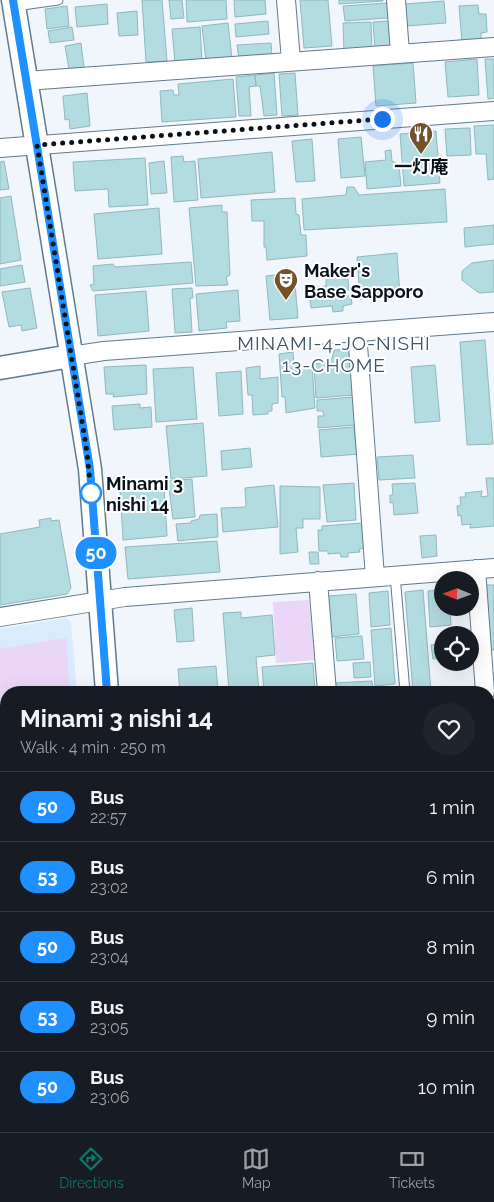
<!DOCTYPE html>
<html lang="en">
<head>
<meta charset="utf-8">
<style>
	body { margin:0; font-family:Raleway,"Noto Sans JP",sans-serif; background:#20242c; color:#f1f3f6; height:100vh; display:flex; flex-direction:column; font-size:19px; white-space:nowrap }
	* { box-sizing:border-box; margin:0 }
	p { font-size:16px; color:#9ea1a6 }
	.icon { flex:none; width:28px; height:28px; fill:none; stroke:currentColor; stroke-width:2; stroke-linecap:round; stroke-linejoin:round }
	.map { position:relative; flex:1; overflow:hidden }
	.panel { position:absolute; left:0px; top:686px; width:495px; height:446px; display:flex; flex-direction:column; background:#171b24; border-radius:20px 20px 0 0; box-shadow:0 5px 20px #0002 }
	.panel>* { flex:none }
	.badge { padding:0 10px; border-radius:16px; font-size:18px; line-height:32px }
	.needle { width:32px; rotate:271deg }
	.fabs { position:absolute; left:434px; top:571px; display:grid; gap:10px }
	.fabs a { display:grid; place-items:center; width:45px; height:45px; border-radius:50%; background:#171b24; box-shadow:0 5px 20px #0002; font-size:25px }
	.you { position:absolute; width:25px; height:25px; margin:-12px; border:4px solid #fff; border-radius:50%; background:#1a73e8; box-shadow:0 0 0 8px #1a73e833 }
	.map>.badge { position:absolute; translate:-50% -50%; box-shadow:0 0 0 2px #fff }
	.round { display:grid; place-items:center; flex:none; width:52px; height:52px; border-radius:26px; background:#20242c }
	.head { display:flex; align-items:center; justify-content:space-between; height:85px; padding:0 20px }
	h1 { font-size:24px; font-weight:700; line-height:38px }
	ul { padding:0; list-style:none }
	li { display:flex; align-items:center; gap:15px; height:70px; padding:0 20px; border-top:1px solid #363941 }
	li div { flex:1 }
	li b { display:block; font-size:19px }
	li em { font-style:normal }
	li .badge { min-width:55px; font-weight:700; text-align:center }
	.tabs { display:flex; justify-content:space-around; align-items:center; height:70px; border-top:1px solid #363941; background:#171b24; font-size:14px; color:#9ea1a6 }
	.tabs a { display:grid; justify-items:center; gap:2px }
	.tabs .on { color:#0f766e }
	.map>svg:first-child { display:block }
</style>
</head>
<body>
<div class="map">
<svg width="494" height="1132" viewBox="0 0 494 1132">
	<rect width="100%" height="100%" fill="#f0f6fb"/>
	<path fill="#d8ecfd" d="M66,618L71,622L77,692H6V924L0,922V629Z
		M0,996L6,997V1126H109V1132H0Z"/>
	<path fill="#ead6f7" d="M309,600L315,660L276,663L273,602Z
		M66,638L70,692H6V872L0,871V649Z"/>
	<path fill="#b3dbe2" stroke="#90b8be" d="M142,0H162L167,61L146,62Z
		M169,0H182L184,18L171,19Z
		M186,0H226L227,19L187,22Z
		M234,0H265L266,14L235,17Z
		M300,0H328L332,46L304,48Z
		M339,0H383V1L339,4Z
		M444,1L446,23L407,26L405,4Z
		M387,3L388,18L345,21L343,6Z
		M107,4L108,24L77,27L75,7Z
		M478,5L479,14H486L487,32L481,33V40L462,42L459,6Z
		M67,6L69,26L47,29L45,9Z
		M137,11L138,35L119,36L117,13Z
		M268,21L269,34L236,37L235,24Z
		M389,21L392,48L375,50L373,22Z
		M371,22L372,51L344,53L343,23Z
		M228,23L232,59L206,61L202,26Z
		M72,27L74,40L50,43L48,31Z
		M200,27L202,61L175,63L172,29Z
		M81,43L84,67L69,69L65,46Z
		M271,43L272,57L239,60L237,45Z
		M477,59L479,95L448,97L445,62Z
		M485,59H494V98L488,99Z
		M413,63L416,103L376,106L373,66Z
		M274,73L277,115L264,116L260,86H256L255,75Z
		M295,73L298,115L282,116L279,74Z
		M255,75L256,86L249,87L251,116H239L236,77Z
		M233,79L236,117L162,122L160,91L173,90L174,95H179L178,84Z
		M87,93L90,126L70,129L69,119L65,120L63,96Z
		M494,125V179L488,180L486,154H476L474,126Z
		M470,128L471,155L447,156L445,129Z
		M436,131L440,183L404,186L400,134Z
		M361,137L365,176L341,178L338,139Z
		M312,139L315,181L296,182L292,141Z
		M391,150L392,161L399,165L401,186L367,189L365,162L386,160L385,151Z
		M272,152L275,192L201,198L198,159Z
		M183,156L184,162L195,161L198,200L174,202L171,157Z
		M145,158L148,205L109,207L108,189L75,191L73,162Z
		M4,161L9,189L0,190V162Z
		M164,161L167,193L151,194L149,163Z
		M347,187H354L359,195L445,189L447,222L304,230L302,199L346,195Z
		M11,196L21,260L0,264V198Z
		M295,198L296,214L299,215L301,235H306L307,256L267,260L266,247H264V221H252L251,200Z
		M222,205V212H227L230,275L226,277L228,285L196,286L189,208Z
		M159,208L162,254L98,259L94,214Z
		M494,225V244L465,247L464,228Z
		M397,253L400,296L360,299L357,257Z
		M494,260V292L479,293L462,280V271L472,263Z
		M191,262L193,283L93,291L90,285L94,284L93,266L113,264L115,267Z
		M22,265L25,282L0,286V269Z
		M341,269L342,279H348L349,290H343L344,296H351L352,304L343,306V311L333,312L332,306L311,308L309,288L326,286V271Z
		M294,273L298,318L270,320L266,276Z
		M30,288L37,328L22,331L21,325L9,327L2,292Z
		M192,288L193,298H190L192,332L175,333L172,289Z
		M238,290L240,321L226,322L227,328L199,331L196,294Z
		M146,291L149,331L98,336L95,295Z
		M485,340L493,444L467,445L460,342Z
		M351,349L355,395L316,398L314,364L329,363L328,360L332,359L334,350Z
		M293,352L294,365H312L315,408L286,413L285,397H282L279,354Z
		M146,365L147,394L113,397L114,394H106L104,367Z
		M435,365L440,421L415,423L411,367Z
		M260,366V379L278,377V403L272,404V411H268V414L253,415L252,395H248L246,368Z
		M193,367L197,419L156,422L153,369Z
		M241,371L243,414L219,416L216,373Z
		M354,397L356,425L318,428V416H324L323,411H317V400Z
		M140,404V408L151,407L152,427L114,430L112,406Z
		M203,423L207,476L171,479L166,426Z
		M354,427L355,440L359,439L360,454L321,457L319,430Z
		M250,448L252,467L222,470L221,451Z
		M413,455L415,478L379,480L377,457Z
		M486,478H494V526L470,528L471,524L462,525L461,515L458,516L457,506L461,505L460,497H466L465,493L482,491L481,497L488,496Z
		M192,479L195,517L173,519L168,481Z
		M354,483L356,520L327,522L323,485Z
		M415,483L418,513L394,515L393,502L390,503V495H393L392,484Z
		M274,485L278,527L223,532L221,508L246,507L245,488Z
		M164,486L167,536L123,540L120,488Z
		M280,486L320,487V519H303V528H296L298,552L280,554Z
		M217,514L218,537L178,541L176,524L191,523V521L199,519L200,515Z
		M51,518V521L59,520L71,588L67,594L0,605V534L40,527L39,520Z
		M362,523V526H366L368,548L359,549L360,552L348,553V557H341L340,553L328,554V551H319L318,530H322V526Z
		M436,535L437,556L422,558L420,536Z
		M217,541L220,572L128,579L125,547Z
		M309,552H318L319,564H310Z
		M484,585H494V650H489Z
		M423,590L431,692H413L405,592Z
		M442,590V608H450L451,625L430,627L428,591Z
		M388,591L390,625L371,627L369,593Z
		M356,594L359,634L331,637L328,596Z
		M192,608L194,641L177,642L174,610Z
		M241,612V618L272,615L275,655L256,657L259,692H229L223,613Z
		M391,628L395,684L375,686L371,630Z
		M362,636L364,659L337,661L335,638Z
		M442,644V658L433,659L431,645Z
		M370,662L371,677L354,678L353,663Z
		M313,663L315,692H264L262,667Z
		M216,666L218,692H180L178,669Z
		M372,681L373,692H334V683Z
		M395,687V692H376L375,689Z
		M492,997L494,1090H489V998Z
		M27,1126V1129L51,1126L52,1132H0V1127Z
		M196,1126H254L255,1132H196Z
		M260,1126H286L287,1132H260Z
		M342,1126H364V1132H342Z
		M374,1126H394V1132H375Z
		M432,1126V1132H398V1128Z"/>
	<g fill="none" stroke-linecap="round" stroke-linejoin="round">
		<g stroke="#617a8e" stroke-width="11">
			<path id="service" d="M15,6L58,0
				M395,575L405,692"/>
		</g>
		<g stroke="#617a8e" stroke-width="20">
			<path id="minor" d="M286,0L291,61
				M396,0L400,53
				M26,81L494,47
				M0,148L494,111
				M357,332L375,577
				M71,356L104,351L494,322
				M476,569L485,692
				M318,581L327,692
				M0,617L125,597L494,568
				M489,737L494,803
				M0,1101L6,1100
				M329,1126V1132
				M451,1126V1132"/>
		</g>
		<g stroke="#617a8e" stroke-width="25">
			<path id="tertiary" d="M13,0L90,469L107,692
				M0,368L71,356
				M0,942L6,943
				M489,947H494
				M489,974L494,973
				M0,975L6,976
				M140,1126V1132"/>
		</g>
		<use href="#service" stroke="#fff" stroke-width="9"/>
		<use href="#minor" stroke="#fff" stroke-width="18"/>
		<use href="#tertiary" stroke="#fff" stroke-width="22"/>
		<path stroke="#444d54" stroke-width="1" d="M0,954L6,955
			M489,956L494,955
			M0,963L6,965"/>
	</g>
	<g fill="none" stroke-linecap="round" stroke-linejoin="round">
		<g stroke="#fff" stroke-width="11">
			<path id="line" d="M13,0L90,469L107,692"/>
		</g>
		<use href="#line" stroke="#1e90ff" stroke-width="8"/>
		<path stroke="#08121a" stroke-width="5" stroke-dasharray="0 9" d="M91,493L87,452L37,145L382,119"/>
	</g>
	<defs>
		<g id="restaurant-pin" transform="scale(1.25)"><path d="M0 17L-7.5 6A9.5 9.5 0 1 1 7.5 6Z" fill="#735229" stroke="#fff"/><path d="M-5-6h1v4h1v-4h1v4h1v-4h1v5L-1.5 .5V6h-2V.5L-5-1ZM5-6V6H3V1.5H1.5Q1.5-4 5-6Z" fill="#fff"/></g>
		<g id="theatre-pin" transform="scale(1.25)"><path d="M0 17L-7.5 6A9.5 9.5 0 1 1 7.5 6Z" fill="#735229" stroke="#fff"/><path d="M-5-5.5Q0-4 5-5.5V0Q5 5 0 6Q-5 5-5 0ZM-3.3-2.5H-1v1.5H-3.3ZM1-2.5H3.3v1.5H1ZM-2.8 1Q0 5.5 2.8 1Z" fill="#fff"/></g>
	</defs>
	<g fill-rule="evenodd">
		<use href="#restaurant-pin" x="421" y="134"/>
		<use href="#theatre-pin" x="286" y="280"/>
	</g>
	<circle fill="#fff" stroke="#1e90ff" stroke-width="2.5" cx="91" cy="493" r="10"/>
	<g text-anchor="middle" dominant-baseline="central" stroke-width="4" stroke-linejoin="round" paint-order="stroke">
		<g font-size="18" font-weight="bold" fill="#08121a" stroke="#fff">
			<text x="421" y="166">一灯庵</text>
			<text x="304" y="270" text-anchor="start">Maker's<tspan x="304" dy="21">Base Sapporo</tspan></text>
		</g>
		<g font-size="18" font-weight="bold" fill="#08121a" stroke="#fff" text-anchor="start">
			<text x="106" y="483">Minami 3<tspan x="106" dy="21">nishi 14</tspan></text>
		</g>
		<g font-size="19" letter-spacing="1" fill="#3d5568" stroke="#fff">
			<text x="334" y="343">MINAMI-4-JO-NISHI<tspan x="334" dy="22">13-CHOME</tspan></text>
		</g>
	</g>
</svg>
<div class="fabs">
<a><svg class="needle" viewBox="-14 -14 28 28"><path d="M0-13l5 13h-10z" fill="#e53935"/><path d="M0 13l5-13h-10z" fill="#9ea1a6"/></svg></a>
<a><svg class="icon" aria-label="locate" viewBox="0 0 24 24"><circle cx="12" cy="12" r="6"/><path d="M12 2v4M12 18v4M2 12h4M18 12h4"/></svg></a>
</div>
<div class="you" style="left:382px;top:119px"></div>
<b class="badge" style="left:96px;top:553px;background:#1e90ff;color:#fff">50</b>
<section class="panel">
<div class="head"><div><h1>Minami 3 nishi 14</h1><p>Walk · 4 min · 250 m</p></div><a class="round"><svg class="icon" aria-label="heart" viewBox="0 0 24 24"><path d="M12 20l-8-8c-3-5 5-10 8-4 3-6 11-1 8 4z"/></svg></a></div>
<ul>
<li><span class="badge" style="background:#1e90ff;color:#fff">50</span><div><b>Bus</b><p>22:57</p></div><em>1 min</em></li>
<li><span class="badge" style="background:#1e90ff;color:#fff">53</span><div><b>Bus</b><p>23:02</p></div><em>6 min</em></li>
<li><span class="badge" style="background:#1e90ff;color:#fff">50</span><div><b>Bus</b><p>23:04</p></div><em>8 min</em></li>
<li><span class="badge" style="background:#1e90ff;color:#fff">53</span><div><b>Bus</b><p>23:05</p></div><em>9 min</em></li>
<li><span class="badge" style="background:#1e90ff;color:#fff">50</span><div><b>Bus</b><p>23:06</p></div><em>10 min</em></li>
</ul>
</section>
</div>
<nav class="tabs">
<a class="on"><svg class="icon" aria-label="directions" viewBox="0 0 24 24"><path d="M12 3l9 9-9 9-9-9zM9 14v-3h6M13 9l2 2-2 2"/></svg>Directions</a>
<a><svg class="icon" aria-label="map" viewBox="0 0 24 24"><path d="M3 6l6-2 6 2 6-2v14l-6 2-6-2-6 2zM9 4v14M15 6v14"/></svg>Map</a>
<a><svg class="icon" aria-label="tickets" viewBox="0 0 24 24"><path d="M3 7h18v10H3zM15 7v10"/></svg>Tickets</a>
</nav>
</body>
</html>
